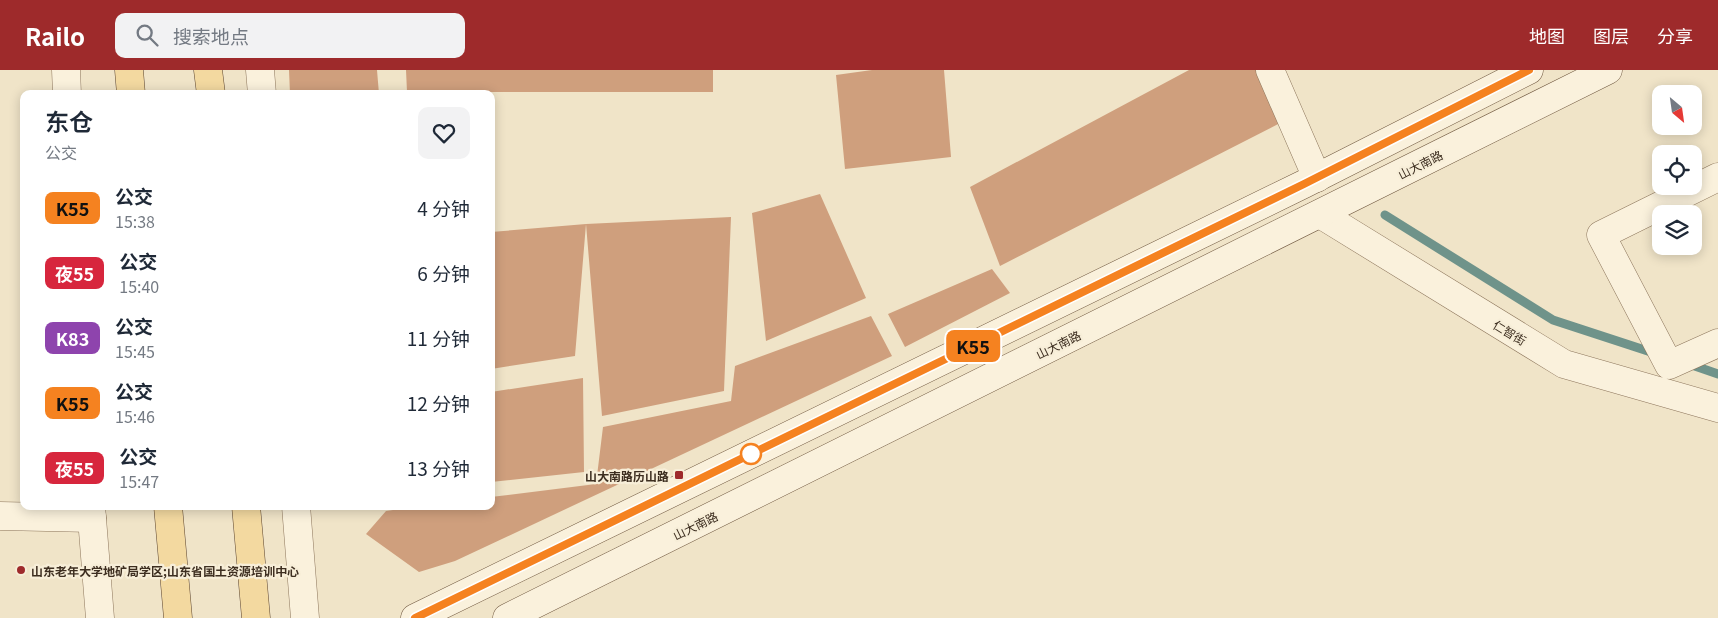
<!DOCTYPE html>
<html lang="zh">
<head>
<meta charset="utf-8">
<style>
	body { margin:0; font-family:Georgia,"Noto Sans SC",serif; background:#f2f2f3; color:#1f2937; height:100vh; display:flex; flex-direction:column; font-size:19px; white-space:nowrap }
	* { box-sizing:border-box; margin:0 }
	p { font-size:16px; color:#747a83 }
	.icon { flex:none; width:28px; height:28px; fill:none; stroke:currentColor; stroke-width:2; stroke-linecap:round; stroke-linejoin:round }
	.map { position:relative; flex:1; overflow:hidden }
	.sheet { position:absolute; left:20px; top:20px; width:475px; height:420px; display:flex; flex-direction:column; background:#fff; border-radius:10px; box-shadow:0 2px 12px #0003 }
	.sheet>* { flex:none }
	.badge { padding:0 10px; border-radius:8px; font-size:18px; line-height:32px }
	.needle { width:32px; rotate:151deg }
	.controls { position:absolute; left:1652px; top:15px; display:grid; gap:10px }
	.controls a { display:grid; place-items:center; width:50px; height:50px; border-radius:10px; background:#fff; box-shadow:0 2px 12px #0003; font-size:25px }
	.map>.badge { position:absolute; translate:-50% -50%; box-shadow:0 0 0 2px #fff }
	.round { display:grid; place-items:center; flex:none; width:52px; height:52px; border-radius:10px; background:#f2f2f3 }
	.headline { display:flex; align-items:center; justify-content:space-between; height:85px; padding:0 25px }
	h1 { font-size:24px; font-weight:600; line-height:38px }
	ul { padding:0; list-style:none }
	li { display:flex; align-items:center; gap:15px; height:65px; padding:0 25px }
	li div { flex:1 }
	li b { display:block; font-size:19px }
	li em { font-style:normal }
	li .badge { min-width:55px; font-weight:700; text-align:center }
	header { display:flex; align-items:center; gap:30px; box-sizing:border-box; height:70px; padding:0 25px; background:#9e2a2b; color:#fff }
	header strong { font-size:24px }
	nav { display:flex; gap:28px; margin-inline-start:auto; font-size:18px }
	.search { width:350px; height:45px; background:#f2f2f3; display:flex; align-items:center; gap:12px; box-sizing:border-box; padding:0 18px; border-radius:10px; color:#747a83; font-size:19px }
	.map>svg:first-child { display:block }
</style>
</head>
<body>
<header>
<strong>Railo</strong>
<div class="search"><svg class="icon" aria-label="search" viewBox="0 0 24 24"><circle cx="10" cy="10" r="6"/><path d="M15 15l6 6"/></svg>搜索地点</div>
<nav><a>地图</a><a>图层</a><a>分享</a></nav>
</header>
<div class="map">
<svg width="1718" height="548" viewBox="0 0 1718 548">
	<rect width="100%" height="100%" fill="#f0e4c8"/>
	<g fill="none" stroke-linecap="round" stroke-linejoin="round">
		<path stroke="#6f938a" stroke-width="9" d="M1385,145L1553,250L1657,284
			M1689,294L1718,304"/>
	</g>
	<path fill="#cf9f7d" d="M289,0H377L379,24H290Z
		M406,0H713V22H407Z
		M872,0H944L951,87L845,99L836,5Z
		M1189,0H1257L1284,51L1000,196L970,117Z
		M820,124L866,228L766,271L752,143Z
		M731,147L724,321L602,346L586,154Z
		M586,154L575,286L491,299V162Z
		M992,199L1010,223L905,277L888,244Z
		M871,246L892,286L455,491L419,502L366,464L386,441L421,436H491V427L596,414L603,357L731,331L735,296Z
		M583,308L584,402L491,412V322Z"/>
	<g fill="none" stroke-linecap="round" stroke-linejoin="round">
		<g stroke="#8d765c" stroke-width="29">
			<path id="minor" d="M1270,0L1317,108
				M1718,107L1601,165L1669,295L1718,273
				M1320,144L1564,294L1718,338
				M0,446L92,448"/>
		</g>
		<g stroke="#8d765c" stroke-width="29">
			<path id="tertiary" d="M66,0L67,24
				M260,0L262,24
				M91,436L100,548
				M296,436L305,548"/>
		</g>
		<g stroke="#6f573f" stroke-width="29">
			<path id="secondary" d="M415,548L1304,114L1529,0
				M507,548L1608,0"/>
		</g>
		<g stroke="#5b4430" stroke-width="29">
			<path id="primary" d="M129,0L131,24
				M208,0L211,24
				M168,436L178,548
				M246,436L256,548"/>
		</g>
		<use href="#minor" stroke="#faf1dc" stroke-width="28"/>
		<use href="#tertiary" stroke="#faf1dc" stroke-width="28"/>
		<use href="#secondary" stroke="#faf1dc" stroke-width="28"/>
		<use href="#primary" stroke="#f3d9a0" stroke-width="28"/>
	</g>
	<g fill="none" stroke-linecap="round" stroke-linejoin="round">
		<g stroke="#fff" stroke-width="11">
			<path id="line" d="M415,548L1304,114L1529,0"/>
		</g>
		<use href="#line" stroke="#f58220" stroke-width="8"/>
	</g>
	<circle fill="#fff" stroke="#f58220" stroke-width="2.5" cx="751" cy="384" r="10"/>
	<g fill="#9e2a2b" stroke="#f7eed8" stroke-width="2">
		<rect x="674" y="400" width="10" height="10" rx="2.5"/>
		<circle cx="21" cy="500" r="5"/>
	</g>
	<g text-anchor="middle" dominant-baseline="central" stroke-width="4.5" stroke-linejoin="round" paint-order="stroke">
		<g font-size="12" fill="#3d2e20" stroke="#f7eed8">
			<text transform="translate(1420 94) rotate(-27)">山大南路</text>
			<text transform="translate(1510 262) rotate(31)">仁智街</text>
			<text transform="translate(1058 274) rotate(-26)">山大南路</text>
			<text transform="translate(695 455) rotate(-26)">山大南路</text>
		</g>
		<g font-size="12" font-weight="bold" fill="#3d2e20" stroke="#f7eed8" text-anchor="end">
			<text x="669" y="405">山大南路历山路</text>
			<text x="31" y="500" text-anchor="start">山东老年大学地矿局学区;山东省国土资源培训中心</text>
		</g>
	</g>
</svg>
<div class="controls">
<a><svg class="needle" viewBox="-14 -14 28 28"><path d="M0-13l5 13h-10z" fill="#e53935"/><path d="M0 13l5-13h-10z" fill="#747a83"/></svg></a>
<a><svg class="icon" aria-label="locate" viewBox="0 0 24 24"><circle cx="12" cy="12" r="6"/><path d="M12 2v4M12 18v4M2 12h4M18 12h4"/></svg></a>
<a><svg class="icon" aria-label="layers" viewBox="0 0 24 24"><path d="M12 4l9 5-9 5-9-5zM3 14l9 5 9-5"/></svg></a>
</div>
<b class="badge" style="left:973px;top:276px;background:#f58220;color:#111">K55</b>
<section class="sheet">
<div class="headline"><div><h1>东仓</h1><p>公交</p></div><a class="round"><svg class="icon" aria-label="heart" viewBox="0 0 24 24"><path d="M12 20l-8-8c-3-5 5-10 8-4 3-6 11-1 8 4z"/></svg></a></div>
<ul>
<li><span class="badge" style="background:#f58220;color:#111">K55</span><div><b>公交</b><p>15:38</p></div><em>4 分钟</em></li>
<li><span class="badge" style="background:#d7263d;color:#fff">夜55</span><div><b>公交</b><p>15:40</p></div><em>6 分钟</em></li>
<li><span class="badge" style="background:#8e44ad;color:#fff">K83</span><div><b>公交</b><p>15:45</p></div><em>11 分钟</em></li>
<li><span class="badge" style="background:#f58220;color:#111">K55</span><div><b>公交</b><p>15:46</p></div><em>12 分钟</em></li>
<li><span class="badge" style="background:#d7263d;color:#fff">夜55</span><div><b>公交</b><p>15:47</p></div><em>13 分钟</em></li>
</ul>
</section>
</div>
</body>
</html>
